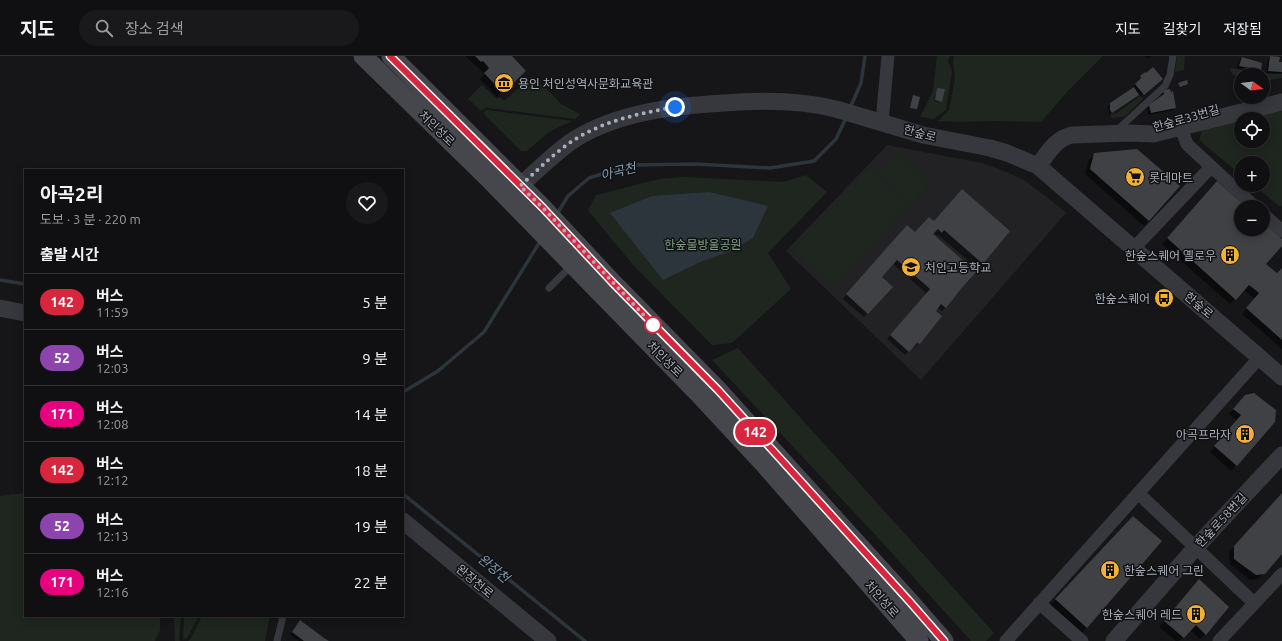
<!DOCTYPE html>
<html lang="ko">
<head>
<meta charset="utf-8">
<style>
	body { margin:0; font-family:Ubuntu,"Noto Sans KR",sans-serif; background:#19191b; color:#f1f3f6; height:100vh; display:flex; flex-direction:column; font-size:15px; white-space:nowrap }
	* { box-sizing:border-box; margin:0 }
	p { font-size:13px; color:#9c9d9f }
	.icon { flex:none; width:22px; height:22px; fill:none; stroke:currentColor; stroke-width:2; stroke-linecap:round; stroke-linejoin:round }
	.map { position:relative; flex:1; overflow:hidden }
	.sheet { position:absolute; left:24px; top:113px; width:380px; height:448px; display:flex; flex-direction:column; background:#101012; border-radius:0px; box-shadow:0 2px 10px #0003,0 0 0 1px #303032 }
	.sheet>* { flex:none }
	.badge { padding:0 8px; border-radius:13px; font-size:14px; line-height:26px }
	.needle { width:26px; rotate:105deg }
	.tools { position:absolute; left:1234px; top:12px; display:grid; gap:8px }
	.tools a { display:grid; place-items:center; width:36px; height:36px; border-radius:50%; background:#101012; box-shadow:0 2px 10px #0003,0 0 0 1px #303032; font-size:20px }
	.you { position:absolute; width:20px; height:20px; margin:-10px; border:3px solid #fff; border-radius:50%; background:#1a73e8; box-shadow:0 0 0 6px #1a73e833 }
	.map>.badge { position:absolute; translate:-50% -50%; box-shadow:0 0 0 2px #fff }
	h2 { padding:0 16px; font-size:15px; line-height:36px }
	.round { display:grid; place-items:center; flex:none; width:42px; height:42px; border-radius:21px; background:#19191b }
	.head { display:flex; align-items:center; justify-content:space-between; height:68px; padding:0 16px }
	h1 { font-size:19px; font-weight:700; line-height:30px }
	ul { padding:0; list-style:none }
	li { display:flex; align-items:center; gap:12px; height:56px; padding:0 16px; border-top:1px solid #303032 }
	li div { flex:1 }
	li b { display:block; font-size:15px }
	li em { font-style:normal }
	li .badge { min-width:44px; font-weight:700; text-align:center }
	header { display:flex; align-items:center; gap:24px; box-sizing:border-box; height:56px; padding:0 20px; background:#101012; border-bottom:1px solid #303032 }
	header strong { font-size:19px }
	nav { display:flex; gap:22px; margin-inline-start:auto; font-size:14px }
	.search { width:280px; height:36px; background:#19191b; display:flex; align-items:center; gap:10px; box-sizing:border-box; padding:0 14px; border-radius:22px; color:#9c9d9f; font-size:15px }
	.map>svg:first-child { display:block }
</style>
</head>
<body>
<header>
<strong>지도</strong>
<div class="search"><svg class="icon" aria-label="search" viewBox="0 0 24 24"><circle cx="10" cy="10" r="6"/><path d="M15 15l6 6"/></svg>장소 검색</div>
<nav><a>지도</a><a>길찾기</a><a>저장됨</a></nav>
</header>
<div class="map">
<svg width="1282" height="585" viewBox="0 0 1282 585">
	<rect width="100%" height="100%" fill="#161618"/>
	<path fill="#222225" d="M887,89L982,107L1004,115L1024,124L1066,156L1065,158L921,324L786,195Z"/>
	<path fill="#1e261f" d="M937,0H950L948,5L952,15L946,54L934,63L920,61L933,35Z
		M954,0H1103L1068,35L1041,66L993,65L960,66L938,65L949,54L955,22L953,5Z
		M1177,0H1185L1184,14L1175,16Z
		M1229,12L1263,17L1282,18V22L1270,24L1263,23V19H1241V20L1233,19Z
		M531,21L550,36L561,48L580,58L576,63L489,52L487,51L482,54H480L468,43L482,29L497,43L500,41L504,45Z
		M1140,40L1143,43L1124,61L1111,62V58L1117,57Z
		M487,54L572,65L549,76L527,95H521L483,57Z
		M1282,55V150H1279L1254,129H1263V107H1241V119L1199,84L1202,74L1241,64V85H1263V63H1247Z
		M898,95L930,126L910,147L878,115Z
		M870,111L910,149L833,231L793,194Z
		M806,119L827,136L768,197L791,233L732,287L712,289L632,208L588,154L596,139L659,123L684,121L783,126Z
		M738,292L994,577L986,585H971L879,483L712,304Z
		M25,437V560H160V574L155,585H0V440Z
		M174,560H181L179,584L181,585H175Z
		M184,560H199L187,582L183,583Z
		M202,560H270L265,585H188L191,582Z"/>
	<path fill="#2c353c" d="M709,136L768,150L753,182L731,195L698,207L663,224L610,157L652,140Z"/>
	<path fill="#0007" d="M465,0H510L524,15L497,41L480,23L485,18Z
		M1145,0H1152L1147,3Z
		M1270,1L1278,7H1282V17L1279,18L1266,17L1268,3Z
		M1242,2L1260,14L1257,16L1237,12L1240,4Z
		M1145,17L1159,25L1141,40L1139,37L1109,58L1108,50L1134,32L1133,31L1139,25L1138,23Z
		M937,34L941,46H940L934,45Z
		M1164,35L1175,51L1173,54L1148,59L1147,52L1162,41L1161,37Z
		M1095,98L1149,164L1144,170L1085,118L1089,104Z
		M1212,131L1245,151H1241V173H1263V167L1282,184V188L1265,208L1277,218L1282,212V293L1242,258L1255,243L1244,234L1230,248L1162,188Z
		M957,139L982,207L977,212L938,179L937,180L934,176L932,178L946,251L942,255L937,251L919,287L915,291L913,290L905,299L887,283L927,238L892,207L880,221L891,231L864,261L843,243L903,174L915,177L934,166Z
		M1240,345L1274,366L1231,415L1210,396L1237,365L1229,358Z
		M1282,439V497L1258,523L1250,524L1230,508L1229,496Z
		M1128,467L1087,571L1082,577L1050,549Z
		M1199,524L1205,578L1200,583L1190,574L1179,585H1176L1159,571Z
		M298,568L327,585H299L290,579Z"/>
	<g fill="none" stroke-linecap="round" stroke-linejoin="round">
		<path stroke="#2c353c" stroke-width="3.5" d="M850,52L861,27L865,0
			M557,158L568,140L589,122L631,109L696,108L770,112L814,105L836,83L846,62
			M0,224L25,228
			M403,336L438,315L484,276L541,184
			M403,438L585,585"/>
	</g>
	<path fill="#404145" d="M475,0H512L526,15L503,37L484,17L489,12L483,5L481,6Z
		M1270,0L1280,1L1279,6H1282V16L1268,15Z
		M1242,1L1262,7L1261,14L1239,10Z
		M1153,11L1163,23L1144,39L1135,28L1141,22L1140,20L1145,16L1146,17Z
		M1187,24L1188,28L1180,31L1178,27Z
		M1134,31L1139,39L1112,57L1110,54V47Z
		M937,32L945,33L942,46L935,44Z
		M1170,33L1171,36L1173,35L1176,52L1151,57L1149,49L1164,38L1163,34Z
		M913,39L920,41L917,53L910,52Z
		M1137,93L1180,130L1149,165L1090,113L1094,97Z
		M1217,125L1246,151H1241V173H1263V166L1282,183V190L1266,208L1277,217L1282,212V284L1246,252L1259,237L1249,229L1236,244L1167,182Z
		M962,133L1010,175L983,208L944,174L942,177L938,173L933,178L976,216L959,235L960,234L946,252L941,248L936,255L942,260L920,288L917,287L909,296L890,279L930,233L897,204L882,221L893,231L868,258L846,238L907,169L915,176L929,161L934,165Z
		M1254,337L1276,354L1275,366L1237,410L1214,390L1241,359L1233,353L1245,339Z
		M1282,437V498L1265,518L1256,519L1234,503V490Z
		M1133,460L1162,485L1087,572L1055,543Z
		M1199,523L1229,551L1206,579L1196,569L1184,582L1164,565Z
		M300,564L324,582L329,585H304L292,576Z"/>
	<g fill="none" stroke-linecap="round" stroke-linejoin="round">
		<path stroke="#37383d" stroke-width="7" d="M1116,75L1165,30L1170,19L1173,0
			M549,232L572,209
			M277,585L283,560"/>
		<path stroke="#37383d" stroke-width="13" d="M882,66L888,0
			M1181,72L1187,88L1190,91L1255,151
			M1263,158L1282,175
			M1133,193L1211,111
			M1138,437L1254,547
			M1039,547L1082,585
			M1006,585L1260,301
			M1219,585L1282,518"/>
		<path stroke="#37383d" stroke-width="17" d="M1038,110C1048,97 1055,83 1072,79L1130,77L1153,78L1282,46
			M514,141C522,126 532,119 544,108C554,99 564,90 575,83C619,56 674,50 724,47C762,44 799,44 836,53L923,79L990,92L1007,97L1038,110L1282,321
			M0,252L25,257
			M403,465L548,585
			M1114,585L1195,492L1282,399"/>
		<path stroke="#45474d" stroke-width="19" d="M363,0L490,124L697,336L764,408L919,585
			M391,0L543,152L612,226L718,334L910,546L944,585"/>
	</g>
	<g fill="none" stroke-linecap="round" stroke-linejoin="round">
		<g stroke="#fff" stroke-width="9">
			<path id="line" d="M390,0L543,152L612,226L718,334L910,546L944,585"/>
		</g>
		<use href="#line" stroke="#d7263d" stroke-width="6"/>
		<path stroke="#a8adb8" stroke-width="4" stroke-dasharray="0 7.2" d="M653,269L543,152L520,130C538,114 554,97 574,84C603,65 641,57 675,51"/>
	</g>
	<defs>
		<g id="museum-disc" transform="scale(1)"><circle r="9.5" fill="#f2b134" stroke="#111113"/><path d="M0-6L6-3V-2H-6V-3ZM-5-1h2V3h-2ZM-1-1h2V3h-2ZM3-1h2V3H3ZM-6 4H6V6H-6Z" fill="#111"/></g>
		<g id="supermarket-disc" transform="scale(1)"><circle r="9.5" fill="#f2b134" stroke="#111113"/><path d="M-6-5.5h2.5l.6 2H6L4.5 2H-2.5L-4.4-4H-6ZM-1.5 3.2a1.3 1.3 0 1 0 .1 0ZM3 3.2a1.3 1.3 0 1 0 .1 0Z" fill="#111"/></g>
		<g id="building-disc" transform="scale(1)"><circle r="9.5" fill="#f2b134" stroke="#111113"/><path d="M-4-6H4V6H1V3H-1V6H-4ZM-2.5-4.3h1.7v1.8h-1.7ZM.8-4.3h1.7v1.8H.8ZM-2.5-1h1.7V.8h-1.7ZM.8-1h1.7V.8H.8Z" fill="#111"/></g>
		<g id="school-disc" transform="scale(1)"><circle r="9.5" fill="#f2b134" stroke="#111113"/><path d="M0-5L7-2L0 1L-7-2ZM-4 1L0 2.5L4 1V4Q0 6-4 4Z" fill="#111"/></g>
		<g id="bus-disc" transform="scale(1)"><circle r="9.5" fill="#f2b134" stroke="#111113"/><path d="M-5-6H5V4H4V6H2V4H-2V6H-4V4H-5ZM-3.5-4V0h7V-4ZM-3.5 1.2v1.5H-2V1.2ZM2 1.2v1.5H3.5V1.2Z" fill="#111"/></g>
	</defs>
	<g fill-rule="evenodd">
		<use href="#museum-disc" x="504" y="27"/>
		<use href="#supermarket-disc" x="1135" y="121"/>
		<use href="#building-disc" x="1230" y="199"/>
		<use href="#school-disc" x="911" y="211"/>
		<use href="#bus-disc" x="1164" y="242"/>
		<use href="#building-disc" x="1245" y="378"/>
		<use href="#building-disc" x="1110" y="514"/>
		<use href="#building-disc" x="1196" y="558"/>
	</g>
	<circle fill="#fff" stroke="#d7263d" stroke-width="2" cx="653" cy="269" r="8"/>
	<g text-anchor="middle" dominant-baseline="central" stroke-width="3" stroke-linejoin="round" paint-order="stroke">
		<g font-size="12" fill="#a8adb8" stroke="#111113" text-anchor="start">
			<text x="518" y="27">용인 처인성역사문화교육관</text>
			<text x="1149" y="121">롯데마트</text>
			<text x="1216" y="199" text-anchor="end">한숲스퀘어 옐로우</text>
			<text x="925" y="211">처인고등학교</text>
			<text x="1150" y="242" text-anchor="end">한숲스퀘어</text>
			<text x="1231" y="378" text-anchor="end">아곡프라자</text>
			<text x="1124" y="514">한숲스퀘어 그린</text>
			<text x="1182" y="558" text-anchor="end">한숲스퀘어 레드</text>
		</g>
		<g font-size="12" fill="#a8adb8" stroke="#111113">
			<text transform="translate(1186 62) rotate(-16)">한숲로33번길</text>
			<text transform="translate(437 72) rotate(44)">처인성로</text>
			<text transform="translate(920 77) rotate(15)">한숲로</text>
			<text transform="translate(1199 249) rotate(40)">한숲로</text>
			<text transform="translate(665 303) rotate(45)">처인성로</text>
			<text transform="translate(1221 464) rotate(-47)">한숲로58번길</text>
			<text transform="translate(475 525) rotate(40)">완장천로</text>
			<text transform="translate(882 543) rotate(48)">처인성로</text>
		</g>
		<g font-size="12" fill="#7fa381" stroke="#111113">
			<text x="703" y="188">한숲물방울공원</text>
		</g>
		<g font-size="13" font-style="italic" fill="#7f9bb3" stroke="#111113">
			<text transform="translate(618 115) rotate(-14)">아곡천</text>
			<text transform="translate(494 512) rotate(39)">완장천</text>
		</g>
	</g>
</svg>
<div class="tools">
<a><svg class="needle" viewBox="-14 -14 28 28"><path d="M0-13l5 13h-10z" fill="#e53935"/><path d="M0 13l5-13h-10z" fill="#9c9d9f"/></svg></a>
<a><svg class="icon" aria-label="locate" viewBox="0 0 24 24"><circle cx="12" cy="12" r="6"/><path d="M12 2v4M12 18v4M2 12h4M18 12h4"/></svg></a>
<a>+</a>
<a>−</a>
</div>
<div class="you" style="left:675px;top:51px"></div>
<b class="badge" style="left:755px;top:376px;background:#d7263d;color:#fff">142</b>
<section class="sheet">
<div class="head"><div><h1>아곡2리</h1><p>도보 · 3 분 · 220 m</p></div><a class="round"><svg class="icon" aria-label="heart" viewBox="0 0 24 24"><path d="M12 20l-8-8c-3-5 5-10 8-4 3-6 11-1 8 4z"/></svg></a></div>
<h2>출발 시간</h2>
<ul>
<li><span class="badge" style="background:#d7263d;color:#fff">142</span><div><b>버스</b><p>11:59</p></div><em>5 분</em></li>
<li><span class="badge" style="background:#8e44ad;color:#fff">52</span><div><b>버스</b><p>12:03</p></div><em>9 분</em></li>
<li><span class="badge" style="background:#e6007e;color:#fff">171</span><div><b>버스</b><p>12:08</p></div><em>14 분</em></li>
<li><span class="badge" style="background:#d7263d;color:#fff">142</span><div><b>버스</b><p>12:12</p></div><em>18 분</em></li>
<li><span class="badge" style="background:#8e44ad;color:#fff">52</span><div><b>버스</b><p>12:13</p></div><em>19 분</em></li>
<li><span class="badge" style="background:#e6007e;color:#fff">171</span><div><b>버스</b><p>12:16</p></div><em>22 분</em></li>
</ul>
</section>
</div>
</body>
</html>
